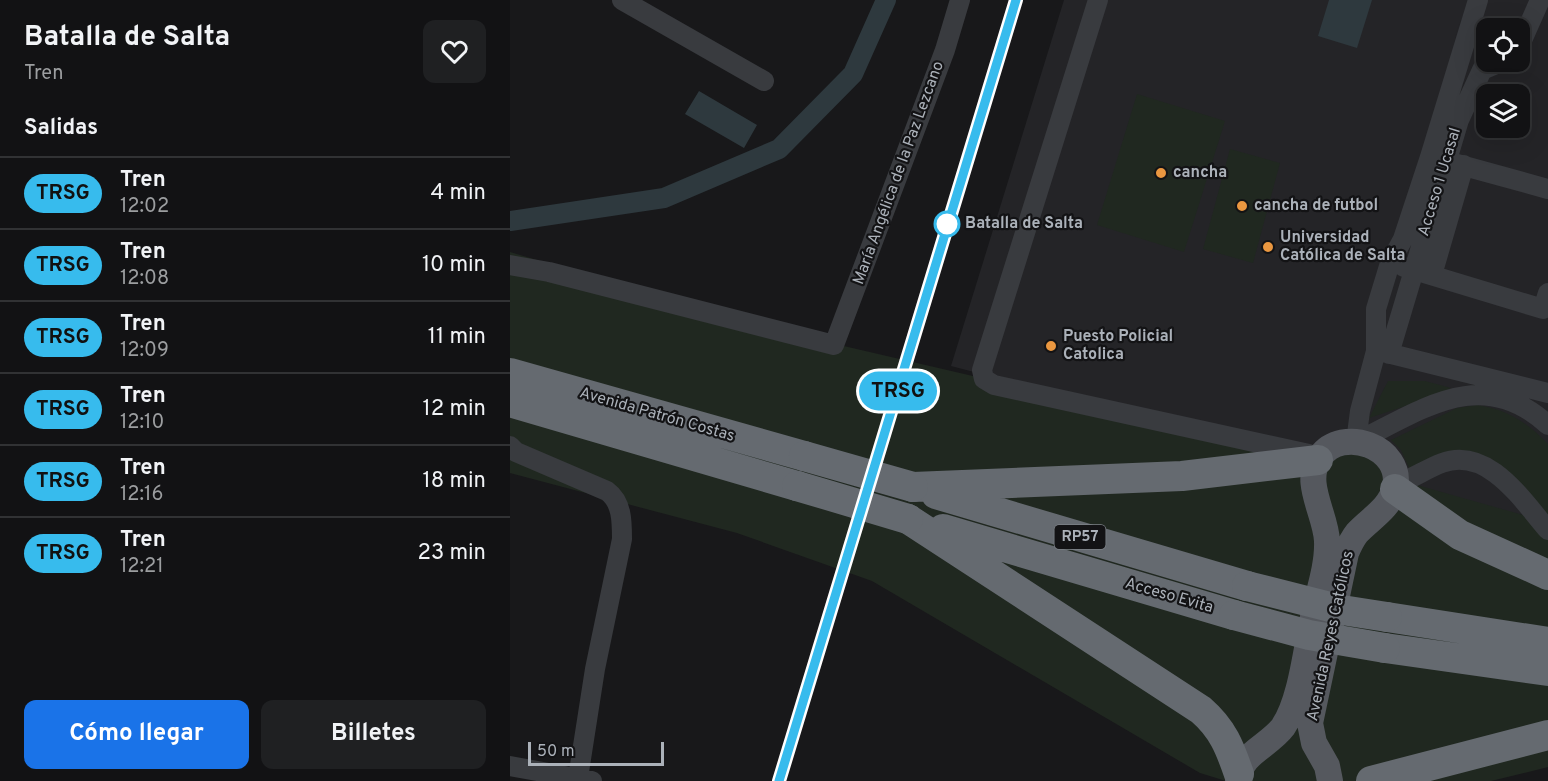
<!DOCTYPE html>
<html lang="es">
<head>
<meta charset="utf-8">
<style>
	body { margin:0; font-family:Overpass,sans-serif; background:#1f2022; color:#f1f3f6; height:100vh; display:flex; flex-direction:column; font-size:22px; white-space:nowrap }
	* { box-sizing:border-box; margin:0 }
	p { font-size:20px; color:#9c9ea0 }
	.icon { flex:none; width:33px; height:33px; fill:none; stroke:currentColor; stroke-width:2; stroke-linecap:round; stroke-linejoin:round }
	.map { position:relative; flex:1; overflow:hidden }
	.details { display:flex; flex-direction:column; background:#121214; width:510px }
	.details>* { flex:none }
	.badge { padding:0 12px; border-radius:20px; font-size:21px; line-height:39px }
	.fabs { position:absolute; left:966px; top:18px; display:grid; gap:12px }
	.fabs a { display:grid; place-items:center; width:54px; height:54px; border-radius:12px; background:#121214; box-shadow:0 6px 24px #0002,0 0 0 2px #313234; font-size:30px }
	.scale { position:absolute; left:18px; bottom:15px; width:136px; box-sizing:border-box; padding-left:6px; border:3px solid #abb1b9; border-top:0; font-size:16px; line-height:21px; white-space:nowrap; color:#abb1b9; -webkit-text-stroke:4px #131315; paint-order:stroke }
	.map>.badge { position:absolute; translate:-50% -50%; box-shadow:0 0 0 3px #fff }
	h2 { padding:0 24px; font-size:22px; line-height:54px }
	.round { display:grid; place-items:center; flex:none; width:63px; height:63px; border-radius:12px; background:#1f2022 }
	.overview { display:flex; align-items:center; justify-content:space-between; height:102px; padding:0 24px }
	h1 { font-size:28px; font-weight:700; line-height:45px }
	.primary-button { display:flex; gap:12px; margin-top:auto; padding:12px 24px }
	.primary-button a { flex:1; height:69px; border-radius:12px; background:#1a73e8; color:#fff; font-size:24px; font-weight:700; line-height:69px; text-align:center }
	.primary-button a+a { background:#1f2022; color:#f1f3f6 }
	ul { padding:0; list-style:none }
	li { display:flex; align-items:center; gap:18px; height:72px; padding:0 24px; border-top:2px solid #313234 }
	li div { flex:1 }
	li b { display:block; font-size:22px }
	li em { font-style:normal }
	li .badge { min-width:66px; font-weight:700; text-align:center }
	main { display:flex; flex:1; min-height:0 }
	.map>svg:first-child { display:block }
</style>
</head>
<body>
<main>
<section class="details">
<div class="overview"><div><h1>Batalla de Salta</h1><p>Tren</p></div><a class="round"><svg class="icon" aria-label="heart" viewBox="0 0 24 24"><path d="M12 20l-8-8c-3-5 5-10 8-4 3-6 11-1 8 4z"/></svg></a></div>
<h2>Salidas</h2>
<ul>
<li><span class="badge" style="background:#37bbed;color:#111">TRSG</span><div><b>Tren</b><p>12:02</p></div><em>4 min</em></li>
<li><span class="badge" style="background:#37bbed;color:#111">TRSG</span><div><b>Tren</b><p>12:08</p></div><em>10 min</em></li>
<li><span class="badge" style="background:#37bbed;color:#111">TRSG</span><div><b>Tren</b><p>12:09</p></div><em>11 min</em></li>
<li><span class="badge" style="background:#37bbed;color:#111">TRSG</span><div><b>Tren</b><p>12:10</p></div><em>12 min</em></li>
<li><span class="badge" style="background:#37bbed;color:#111">TRSG</span><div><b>Tren</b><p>12:16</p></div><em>18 min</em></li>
<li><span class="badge" style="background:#37bbed;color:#111">TRSG</span><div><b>Tren</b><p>12:21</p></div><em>23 min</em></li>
</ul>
<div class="primary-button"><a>Cómo llegar</a><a>Billetes</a></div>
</section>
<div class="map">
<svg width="1038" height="781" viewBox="0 0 1038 781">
	<rect width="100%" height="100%" fill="#18181a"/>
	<path fill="#242427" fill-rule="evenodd" d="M554,0H1038V522L441,366ZM976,28H1010V62H976ZM976,94H1010V128H976Z"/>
	<path fill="#202820" d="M627,94L715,121L674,252L587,225Z
		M720,149L770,163L743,263L693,249Z
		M0,252L248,326L810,457L843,452L864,459L875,476L1038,522V767L981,781H716L690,773L362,581L227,533L0,473Z
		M878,381H915L941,388L914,400L859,418Z
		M967,405C996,409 1017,422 1038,444V516L991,467L900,470L891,450L881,440L947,408Z"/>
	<path fill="#2e393e" d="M819,0H862L847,48L808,36Z
		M189,91L247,125L234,148L175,114Z"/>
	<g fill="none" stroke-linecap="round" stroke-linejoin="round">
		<path stroke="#2e393e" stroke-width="20" d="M0,221L154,198L269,149L343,74L376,0"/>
		<path stroke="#393b3f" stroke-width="20" d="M112,0L254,81
			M588,0L472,370L474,379L484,385L799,454
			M1010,45L1030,0
			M972,70L991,62
			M925,158L1038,189
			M0,265L39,272L324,345L435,50L450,0
			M894,267L1033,309L1038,293
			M922,275L954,165
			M869,351L1038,393
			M879,354L949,120L972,70
			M846,442L850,411L866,351V309L880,263L893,239L920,157L968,0
			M846,442C912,410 972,364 1038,425
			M0,446L6,452L97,491C112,502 112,521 112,539L85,669L68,778
			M885,485C902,479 916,469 932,463C978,446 1012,500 1038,530
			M0,766L82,781"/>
		<path stroke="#55585e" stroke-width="26" d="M728,781C730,753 758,747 773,727C791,701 796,648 803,617C808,593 818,566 817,541C816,514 792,482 810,457C832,425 894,447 885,488C880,508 860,519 847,533C843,538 839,546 836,553L800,723L804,743L817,766L820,781"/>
		<path stroke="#656a70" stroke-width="30" d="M0,373L294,456
			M0,402L287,486
			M403,487L672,476L808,460
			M885,489L950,535L1038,575
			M426,494L737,586
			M398,519L691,710C713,729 720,748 729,774
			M433,529L724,615
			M877,617L1038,642
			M875,648L1038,671
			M861,781L1038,735"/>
		<path stroke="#4c4f54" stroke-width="4.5" stroke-dasharray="8 6" stroke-linecap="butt" d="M269,781L506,0"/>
		<path stroke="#656a70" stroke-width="30" d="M294,456L403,487
			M287,486L398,519
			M737,586L832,610L877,617
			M724,615L799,635L875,648"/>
	</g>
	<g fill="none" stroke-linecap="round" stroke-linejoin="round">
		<g stroke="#fff" stroke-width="14">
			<path id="line" d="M269,781L506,0"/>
		</g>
		<use href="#line" stroke="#37bbed" stroke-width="9"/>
	</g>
	<g fill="#ea9740" stroke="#131315" stroke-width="2">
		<circle cx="651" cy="173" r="6"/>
		<circle cx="732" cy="206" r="6"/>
		<circle cx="758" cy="247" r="6"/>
		<circle cx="541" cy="346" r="6"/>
	</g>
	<circle fill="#fff" stroke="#37bbed" stroke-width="3" cx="437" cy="224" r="12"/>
	<g text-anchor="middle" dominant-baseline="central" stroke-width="4.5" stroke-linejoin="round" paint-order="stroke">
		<rect fill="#131315" stroke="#7d8288" stroke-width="1.5" x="544.5" y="525" width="51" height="24" rx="4.5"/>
		<g font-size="15" font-weight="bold" fill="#abb1b9">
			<text x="570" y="537">RP57</text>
		</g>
		<g font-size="16" fill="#abb1b9" stroke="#131315">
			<text transform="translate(389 173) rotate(-70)">María Angélica de la Paz Lezcano</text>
			<text transform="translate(930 182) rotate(-73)">Acceso 1 Ucasal</text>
			<text transform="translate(147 415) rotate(16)">Avenida Patrón Costas</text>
			<text transform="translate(659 596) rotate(16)">Acceso Evita</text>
			<text transform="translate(821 636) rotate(-78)">Avenida Reyes Católicos</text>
		</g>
		<g font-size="16" font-weight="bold" fill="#abb1b9" stroke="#131315" text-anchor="start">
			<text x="663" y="173">cancha</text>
			<text x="744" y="206">cancha de futbol</text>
			<text x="770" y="238">Universidad<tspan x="770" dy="18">Católica de Salta</tspan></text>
			<text x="553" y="337">Puesto Policial<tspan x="553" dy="18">Catolica</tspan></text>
		</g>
		<g font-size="16" font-weight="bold" fill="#abb1b9" stroke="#131315" text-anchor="start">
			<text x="455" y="224">Batalla de Salta</text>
		</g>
	</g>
</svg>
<div class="fabs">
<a><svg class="icon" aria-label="locate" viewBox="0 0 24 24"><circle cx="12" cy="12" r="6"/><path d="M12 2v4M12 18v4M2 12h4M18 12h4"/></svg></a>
<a><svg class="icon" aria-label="layers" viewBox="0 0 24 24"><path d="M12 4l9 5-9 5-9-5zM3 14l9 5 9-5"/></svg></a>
</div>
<div class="scale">50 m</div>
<b class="badge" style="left:388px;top:391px;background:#37bbed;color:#111">TRSG</b>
</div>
</main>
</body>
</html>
